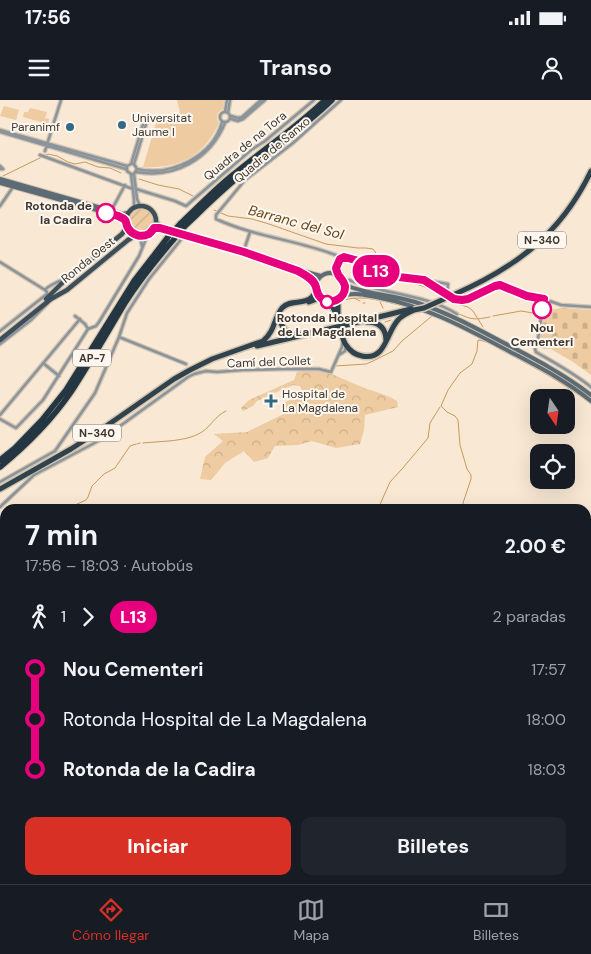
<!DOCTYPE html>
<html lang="es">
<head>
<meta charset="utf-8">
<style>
	body { margin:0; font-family:"DM Sans",sans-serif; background:#20242c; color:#f1f3f6; height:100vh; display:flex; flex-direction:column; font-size:19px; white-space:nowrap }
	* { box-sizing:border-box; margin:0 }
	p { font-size:16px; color:#9ea1a6 }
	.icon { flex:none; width:28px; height:28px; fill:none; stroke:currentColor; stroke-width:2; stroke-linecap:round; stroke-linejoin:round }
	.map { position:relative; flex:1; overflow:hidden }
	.side { position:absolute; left:0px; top:404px; width:591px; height:381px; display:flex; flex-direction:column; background:#171b24; border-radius:15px 15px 0 0; box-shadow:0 5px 20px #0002 }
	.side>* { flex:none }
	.badge { padding:0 10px; border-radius:16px; font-size:18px; line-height:32px }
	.needle { width:32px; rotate:167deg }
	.buttons { position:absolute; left:530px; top:289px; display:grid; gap:10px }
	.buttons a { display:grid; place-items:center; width:45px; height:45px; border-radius:10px; background:#171b24; box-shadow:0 5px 20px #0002; font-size:25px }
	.map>.badge { position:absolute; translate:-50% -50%; box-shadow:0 0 0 2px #fff }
	.legs { display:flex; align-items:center; gap:8px; height:55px; padding:0 25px; font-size:16px }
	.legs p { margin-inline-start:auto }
	.overview { display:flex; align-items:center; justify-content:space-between; height:85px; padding:0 25px }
	h1 { font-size:28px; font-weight:700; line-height:38px }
	.primary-button { display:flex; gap:10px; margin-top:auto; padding:10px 25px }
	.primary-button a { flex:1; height:58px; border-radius:10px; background:#d93025; color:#fff; font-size:20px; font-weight:700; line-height:58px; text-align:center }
	.primary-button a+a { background:#20242c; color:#f1f3f6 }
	ul { padding:0 25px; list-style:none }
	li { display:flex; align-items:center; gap:18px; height:50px; font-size:19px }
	li i { display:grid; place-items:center; width:8px; height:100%; margin:0 6px; background:currentColor }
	li i::after { content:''; width:12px; height:12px; margin:-6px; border:4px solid; border-radius:50%; background:#171b24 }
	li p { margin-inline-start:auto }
	li:first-child i { background:linear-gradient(#0000 50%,currentColor 0) }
	li:last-child i { background:linear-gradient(currentColor 50%,#0000 0) }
	.status { display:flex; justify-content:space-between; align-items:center; height:35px; padding:0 25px; background:#171b24; direction:ltr }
	.status svg { height:14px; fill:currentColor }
	header { display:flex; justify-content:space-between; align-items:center; height:65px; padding:0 25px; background:#171b24; font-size:22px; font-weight:700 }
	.tabs { display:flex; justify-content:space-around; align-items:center; height:70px; border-top:1px solid #363941; background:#171b24; font-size:14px; color:#9ea1a6 }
	.tabs a { display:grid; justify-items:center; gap:2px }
	.tabs .on { color:#d93025 }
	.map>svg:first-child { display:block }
</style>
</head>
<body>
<div class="status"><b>17:56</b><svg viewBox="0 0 49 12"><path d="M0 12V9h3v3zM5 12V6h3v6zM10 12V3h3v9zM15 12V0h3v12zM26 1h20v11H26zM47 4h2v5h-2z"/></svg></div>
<header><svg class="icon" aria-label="menu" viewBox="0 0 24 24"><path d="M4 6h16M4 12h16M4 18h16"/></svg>Transo<svg class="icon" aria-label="person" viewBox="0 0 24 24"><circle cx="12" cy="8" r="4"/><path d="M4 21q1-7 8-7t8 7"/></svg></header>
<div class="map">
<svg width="591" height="784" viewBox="0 0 591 784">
	<defs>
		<pattern id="forest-crowns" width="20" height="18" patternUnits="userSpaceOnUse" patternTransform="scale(1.25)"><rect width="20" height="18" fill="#eecba0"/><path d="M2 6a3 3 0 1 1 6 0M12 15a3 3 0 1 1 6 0" fill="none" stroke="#cdaf8a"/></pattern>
		<pattern id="cemetery-stones" width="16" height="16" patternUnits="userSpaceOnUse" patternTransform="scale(1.25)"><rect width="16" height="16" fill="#eecba0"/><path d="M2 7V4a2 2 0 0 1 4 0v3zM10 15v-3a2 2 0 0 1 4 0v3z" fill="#cdaf8a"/></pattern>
		<pattern id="garden-furrows" width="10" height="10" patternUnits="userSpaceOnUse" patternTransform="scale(1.25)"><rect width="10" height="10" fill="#eecba0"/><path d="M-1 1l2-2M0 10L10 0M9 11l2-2" fill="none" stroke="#cdaf8a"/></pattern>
	</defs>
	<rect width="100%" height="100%" fill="#f8e8d4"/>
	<path fill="#eecba0" d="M177,0H224L223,9C217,11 215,18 219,23C204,56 178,69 143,67L157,20L180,13Z
		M4,6L19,10L16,20L0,16Z
		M30,8L47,12L45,18L49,19L48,24L23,17L24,12H28Z"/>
	<path fill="url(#forest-crowns)" d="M312,269C331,272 340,278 357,285C370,291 384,293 397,301L398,307L365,315L364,330L360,344L336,348L312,341L298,345L275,346L268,358L254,362L244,351L225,363L211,380L200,379L205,357L223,341L214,334L247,332L288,312L284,303L303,293L300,286L293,285L257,301L253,306L243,311L241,308L249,300L294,280L297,272Z"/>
	<path fill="url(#cemetery-stones)" d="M561,208L591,210V275L573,262L551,249L538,248L544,211Z"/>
	<path fill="url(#garden-furrows)" d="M128 121a13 13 0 1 1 26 0a13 13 0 1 1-26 0Z"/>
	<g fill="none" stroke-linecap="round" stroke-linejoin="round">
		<path stroke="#c99a5d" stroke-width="1" d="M3,76L48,54L57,56L68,62L75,64L85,62L98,67L110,68L121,73
			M139,79L158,85L179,89L193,96
			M214,110L228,116L252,119L269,124L326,144L358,148H366L373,149L391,174
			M398,178L437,191L445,196
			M354,198L360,201
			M449,198L457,204L468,207L473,211L483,227
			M341,201C363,193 387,203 409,207
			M380,202L383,208
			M363,203H365
			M420,211L438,218
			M457,213C472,220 474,220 490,217
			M493,216L521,211L533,213
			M385,222L391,220
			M335,266L366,264L373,261L393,251L402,241L432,216
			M143,343C161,341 187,342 202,332C211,326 215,316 226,311
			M137,344L140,343
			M70,409L75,405L86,400L88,397L92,386L104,374L115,368L130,346L136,344
			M378,409L390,382L402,369L428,338L430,323L440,307
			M465,409L463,403L471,379V375L467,369L460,345L458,320L455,316L447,312L441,306L448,290L460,273L472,264L477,251L478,240C488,241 498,248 507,253C536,268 565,284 591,304
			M0,487L5,485
			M0,634L5,635
			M586,722L591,715
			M128,780L134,784
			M98,784L108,783L112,780
			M192,784C197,779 200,782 205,784
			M352,784L357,780
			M383,784L385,780
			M551,784V780
			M587,784L591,777"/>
		<g stroke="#d3c5b3" stroke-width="5">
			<path id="minor" d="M220 17a5 5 0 1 1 10 0a5 5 0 1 1-10 0Z
				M225,12L227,0
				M228,13L230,0
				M231,16L238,18L242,17L261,0
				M231,19L238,21L243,19L265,0
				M0,30L127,66
				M0,32L126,69
				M45,51L61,0
				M40,55L133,89
				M131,64L144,21
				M134,64L147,21
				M0,66L3,69H0
				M137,69L134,74H131L127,71V66L131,64H134L137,69C171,77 213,56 222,22
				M136,72C175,79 210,59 225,23
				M131,74L134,99V107
				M134,74L137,99L140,106
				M136,89L175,101L186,106L251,50L265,41L314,0
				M0,106L13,87
				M111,111L125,85
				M140,136L142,146
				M244,150L250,132
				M338,156C298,140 255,137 216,119V115L245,80L293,43L341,0
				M339,157H344L355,160L390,176L424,180L448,184L447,194
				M0,162L45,190
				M330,173L336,168
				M339,175L336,168L340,159
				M349,180C384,195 423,193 457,214
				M424,180L454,199H468L495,186L500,185L527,196L544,199L561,205L591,207
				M368,186L375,170
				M544,199L538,239L535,249L536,252C555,263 574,273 591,287
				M75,216L85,224L88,229
				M88,229L96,226L99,222L139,156L148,134
				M0,231L47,194V192L45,190C49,185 59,182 65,178
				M119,237L186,264
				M0,244L31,220L48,203
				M339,255L345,251L346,246
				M43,263L59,276
				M0,315L80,219
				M0,319L16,328L43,300L88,229
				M0,382L55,351L95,293L119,237L127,213L149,179L179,142L184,135
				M0,407L34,375L102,339L188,277L194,274L206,271L217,272L243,270L284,269H319L331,272L342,247L343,240
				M0,439L5,444
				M2,582L5,573
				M0,586L2,582L5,581
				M0,615L5,617"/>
		</g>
		<g stroke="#d3c5b3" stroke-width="6">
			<path id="secondary" d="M0,79L115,112L122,114L128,113
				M0,83L115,115L121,118L126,121
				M156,122L161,126C196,136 231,146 266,157C284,163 302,172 321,176
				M298,171C305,175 311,179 316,186
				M316 187a14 14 0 1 1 28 0a14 14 0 1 1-28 0Z
				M345,185C366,194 392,195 415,202C446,212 474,227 502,242C533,258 564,274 591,295
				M342,196C354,192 364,195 376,197C424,206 460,225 503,248C533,264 564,279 591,301"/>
		</g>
		<g stroke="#d3c5b3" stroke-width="7">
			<path id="primary" d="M126 121a15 15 0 1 1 30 0a15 15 0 1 1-30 0Z
				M46,199L61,184L122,134L127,127
				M0,240L51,199L67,190L128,140L136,135"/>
		</g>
		<g stroke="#d3c5b3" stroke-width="8">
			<path id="trunk" d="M453,195C515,168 561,134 591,71
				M309,202L317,199L324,200
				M329,202C333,207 336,213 338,219C341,228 341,238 346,245C350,251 356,255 362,256C386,261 386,233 398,220C402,215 408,213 414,210
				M338,215V199
				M280,216C280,228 287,234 299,234
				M367,222C380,222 386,229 386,241
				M342,226L411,209
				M257,246L337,227
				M0,389L71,349L102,329L174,279L190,270L212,259L263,241C276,230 273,219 282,208C290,199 303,205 311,198C313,196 315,193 316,191"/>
		</g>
		<g stroke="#d3c5b3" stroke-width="8">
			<path id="motorway" d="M180,124C198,107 215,89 234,74C264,49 297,27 325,0
				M185,126C202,110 218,94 236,79C268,52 302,29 332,0
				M0,360L15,348L42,320L66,290L134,181L168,137
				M0,367C27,345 51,321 71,292C90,263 107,233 125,203C139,181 156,160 174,139"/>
		</g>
		<use href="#minor" stroke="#8a949a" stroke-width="2.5"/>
		<use href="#secondary" stroke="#5d6b74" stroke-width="4"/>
		<use href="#primary" stroke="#3e4e58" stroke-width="4.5"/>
		<use href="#trunk" stroke="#30424c" stroke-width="5"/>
		<use href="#motorway" stroke="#233641" stroke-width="5.5"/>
		<g stroke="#d3c5b3" stroke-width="8" stroke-linecap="butt">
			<path id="trunk-bridge" d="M414,210L424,208L453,195
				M337,227L342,226"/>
		</g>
		<g stroke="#d3c5b3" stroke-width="8" stroke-linecap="butt">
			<path id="motorway-bridge" d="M168,137L180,124
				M174,139L185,126"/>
		</g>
		<use href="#trunk-bridge" stroke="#30424c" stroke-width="5"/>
		<use href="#motorway-bridge" stroke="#233641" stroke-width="5.5"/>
	</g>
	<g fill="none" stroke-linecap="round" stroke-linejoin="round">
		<g stroke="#fff" stroke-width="11">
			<path id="line-1" d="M106,113C112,114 121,116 125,120C127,123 126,125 128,128C132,135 141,138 149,134C151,132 153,130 154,128H160L244,152L298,171C305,175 314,179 316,187C317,191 317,194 320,197C329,207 346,199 345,186C344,181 341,179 339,176C338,175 336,169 336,168L340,159L344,157L355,160L390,176L424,180L454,199L462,200L468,199L495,186L500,185L527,196L544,199L542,209"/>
		</g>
		<use href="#line-1" stroke="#e6007e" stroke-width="8"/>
	</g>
	<g fill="#346985" stroke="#fdf7ef" stroke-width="2">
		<circle cx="122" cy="25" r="5"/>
		<circle cx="70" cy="27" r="5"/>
		<path d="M268.5 293.5h5v5h5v5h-5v5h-5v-5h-5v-5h5z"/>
	</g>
	<g fill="#fff" stroke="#e6007e" stroke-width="2.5">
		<circle cx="106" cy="113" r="9"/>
		<circle cx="327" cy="202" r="6"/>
		<circle cx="542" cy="209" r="9"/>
	</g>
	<g text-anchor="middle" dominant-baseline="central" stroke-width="4" stroke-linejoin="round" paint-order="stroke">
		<g fill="#fdf7ef" stroke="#777169" stroke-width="1">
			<rect x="518" y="131.5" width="48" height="17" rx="4"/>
			<rect x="73" y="249.5" width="38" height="17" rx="4"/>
			<rect x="73" y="324.5" width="48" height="17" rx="4"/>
		</g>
		<g font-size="11" font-weight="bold" fill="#3e3830">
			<text x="542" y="140">N-340</text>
			<text x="92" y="258">AP-7</text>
			<text x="97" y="333">N-340</text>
		</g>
		<g font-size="12" fill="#3e3830" stroke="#fdf7ef" text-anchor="start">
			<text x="132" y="18">Universitat<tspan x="132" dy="14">Jaume I</tspan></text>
			<text x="60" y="27" text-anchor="end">Paranimf</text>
			<text x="282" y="294">Hospital de<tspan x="282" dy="14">La Magdalena</tspan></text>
		</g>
		<g font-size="12" fill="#3e3830" stroke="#fdf7ef">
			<text transform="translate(245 46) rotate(-39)">Quadra de na Tora</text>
			<text transform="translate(272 50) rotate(-40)">Quadra de Sanxo</text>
			<text transform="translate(88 160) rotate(-39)">Ronda Oest</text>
			<text transform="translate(269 262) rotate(-2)">Camí del Collet</text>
		</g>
		<g font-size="12" font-weight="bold" fill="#3e3830" stroke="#fdf7ef">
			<text x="92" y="106" text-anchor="end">Rotonda de<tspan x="92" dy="14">la Cadira</tspan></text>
			<text x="327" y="218">Rotonda Hospital<tspan x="327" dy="14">de La Magdalena</tspan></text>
			<text x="542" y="228">Nou<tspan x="542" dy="14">Cementeri</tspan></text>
		</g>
		<g font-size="14" font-style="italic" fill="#69481a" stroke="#fdf7ef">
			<text transform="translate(296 122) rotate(15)">Barranc del Sol</text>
		</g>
	</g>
</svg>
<div class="buttons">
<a><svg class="needle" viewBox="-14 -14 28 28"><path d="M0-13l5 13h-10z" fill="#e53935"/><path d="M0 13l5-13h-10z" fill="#9ea1a6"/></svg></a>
<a><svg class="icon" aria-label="locate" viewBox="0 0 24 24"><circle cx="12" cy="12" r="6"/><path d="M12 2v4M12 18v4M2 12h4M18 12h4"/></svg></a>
</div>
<b class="badge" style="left:376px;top:171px;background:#e6007e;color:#fff">L13</b>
<section class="side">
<div class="overview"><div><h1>7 min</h1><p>17:56 – 18:03 · Autobús</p></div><b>2.00 €</b></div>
<div class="legs"><svg class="icon" aria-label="walk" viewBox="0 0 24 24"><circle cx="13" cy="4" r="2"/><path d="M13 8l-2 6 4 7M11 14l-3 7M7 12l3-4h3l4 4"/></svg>1<svg class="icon" aria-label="forward" viewBox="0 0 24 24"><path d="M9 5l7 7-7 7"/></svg><b class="badge" style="background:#e6007e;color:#fff">L13</b><p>2 paradas</p></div>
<ul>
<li><i style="color:#e6007e"></i><b>Nou Cementeri</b><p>17:57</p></li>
<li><i style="color:#e6007e"></i><span>Rotonda Hospital de La Magdalena</span><p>18:00</p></li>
<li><i style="color:#e6007e"></i><b>Rotonda de la Cadira</b><p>18:03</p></li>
</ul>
<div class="primary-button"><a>Iniciar</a><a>Billetes</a></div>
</section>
</div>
<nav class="tabs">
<a class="on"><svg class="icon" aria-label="directions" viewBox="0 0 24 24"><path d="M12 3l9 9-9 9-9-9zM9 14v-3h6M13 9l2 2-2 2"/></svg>Cómo llegar</a>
<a><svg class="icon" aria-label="map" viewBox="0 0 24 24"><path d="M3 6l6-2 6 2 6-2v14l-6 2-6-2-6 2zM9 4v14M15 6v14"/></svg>Mapa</a>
<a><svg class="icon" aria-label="tickets" viewBox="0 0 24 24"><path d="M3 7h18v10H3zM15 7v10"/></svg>Billetes</a>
</nav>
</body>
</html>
